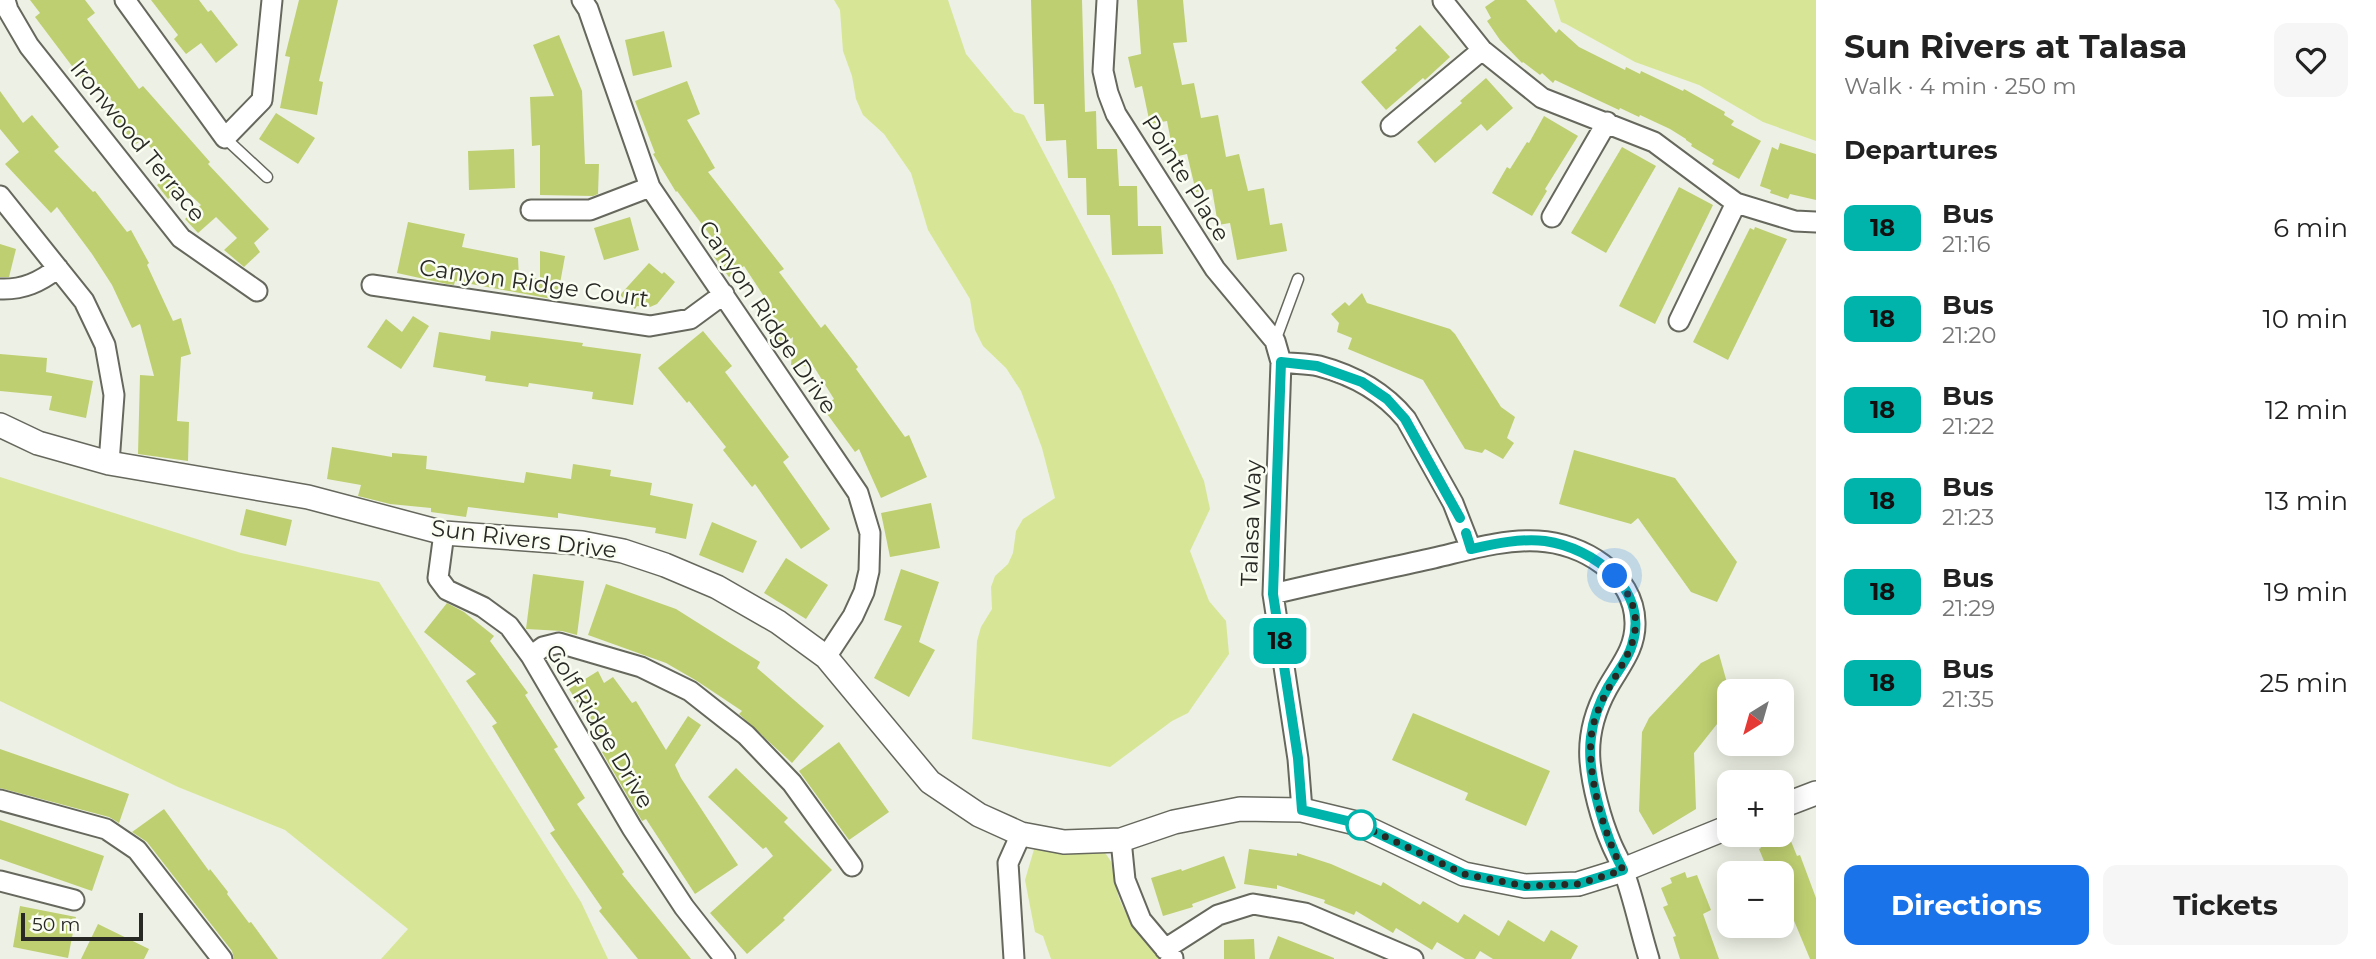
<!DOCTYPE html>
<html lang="en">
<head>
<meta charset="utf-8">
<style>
	body { margin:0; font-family:Montserrat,sans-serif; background:#f6f6f6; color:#222; height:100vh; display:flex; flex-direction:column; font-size:26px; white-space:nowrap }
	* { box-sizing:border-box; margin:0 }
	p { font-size:23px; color:#767676 }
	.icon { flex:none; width:38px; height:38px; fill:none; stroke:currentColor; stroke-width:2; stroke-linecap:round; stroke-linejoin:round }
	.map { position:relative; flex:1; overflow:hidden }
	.side { display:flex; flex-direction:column; background:#fff; width:560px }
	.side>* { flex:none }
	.badge { padding:0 14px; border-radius:10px; font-size:24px; line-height:46px }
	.needle { width:46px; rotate:217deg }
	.tools { position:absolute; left:1717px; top:679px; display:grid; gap:14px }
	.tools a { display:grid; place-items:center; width:77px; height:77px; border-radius:14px; background:#fff; box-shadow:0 4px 18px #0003; font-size:35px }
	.scale { position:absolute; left:21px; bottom:18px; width:122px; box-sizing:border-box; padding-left:7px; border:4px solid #282925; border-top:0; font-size:19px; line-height:24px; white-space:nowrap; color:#282925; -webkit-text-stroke:5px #fafdf1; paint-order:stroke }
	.you { position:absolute; width:35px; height:35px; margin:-18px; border:5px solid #fff; border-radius:50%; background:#1a73e8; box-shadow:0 0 0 10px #1a73e833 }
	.map>.badge { position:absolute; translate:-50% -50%; box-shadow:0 0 0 4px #fff }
	h2 { padding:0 28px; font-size:26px; line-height:63px }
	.round { display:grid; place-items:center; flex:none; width:74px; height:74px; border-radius:14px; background:#f6f6f6 }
	.head { display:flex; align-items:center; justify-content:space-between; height:119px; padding:0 28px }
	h1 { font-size:33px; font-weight:700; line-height:52px }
	.action { display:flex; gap:14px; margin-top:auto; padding:14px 28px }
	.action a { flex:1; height:80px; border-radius:14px; background:#1a73e8; color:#fff; font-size:28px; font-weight:700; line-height:80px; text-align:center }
	.action a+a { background:#f6f6f6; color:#222 }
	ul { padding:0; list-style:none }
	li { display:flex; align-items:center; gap:21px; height:91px; padding:0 28px }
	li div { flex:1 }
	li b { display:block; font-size:26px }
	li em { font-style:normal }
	li .badge { min-width:77px; font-weight:700; text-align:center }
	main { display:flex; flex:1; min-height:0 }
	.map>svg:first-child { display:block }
</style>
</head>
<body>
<main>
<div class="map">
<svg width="1816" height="959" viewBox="0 0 1816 959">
	<rect width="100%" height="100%" fill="#edf0e4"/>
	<path fill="#d7e696" d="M834,0H948L966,54L1014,112L1024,115L1113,285L1204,481L1210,509L1190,551L1209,601L1226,621L1229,654L1188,713L1172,721L1110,767L972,739L977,641L981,627L992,609L991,587L995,576L1008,564L1013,553L1016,531L1023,519L1055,498L1042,448L1021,391L1006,368L983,346L975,330L970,299L928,230L911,173L884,134L863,115L856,99L852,76L843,51L840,10Z
		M1554,0H1816V141L1763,122L1699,85L1635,62L1566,24L1561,22Z
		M0,477L241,553L379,582L581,902L608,959H381L408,929L285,830L178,787L0,701Z
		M1035,846L1104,852C1119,869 1113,878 1119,898C1128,923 1147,940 1165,959H1051L1043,936L1035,932L1025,880Z"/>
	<path fill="#becf71" d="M30,0H85L95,13L87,19L139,89L143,86L210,162L208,164L269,229L254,243L260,252L244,267L224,250L237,238L216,217L198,233L185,219L201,205L182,187L168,199L157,185L172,172L143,139L133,146L104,109L112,101L91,76L84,82L35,17L40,13Z
		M151,0H199L208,12L211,10L238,45L216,63L201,43L186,54L174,39L178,35Z
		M299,0H338L319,81L323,82L317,115L280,108L290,57L285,56Z
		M1031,0H1082L1085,112L1096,111L1097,149H1117L1119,186H1137L1138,226H1161L1163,254L1112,255L1110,215H1087L1086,178H1068L1066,140L1046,141L1044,104H1034Z
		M1137,0H1183L1187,42L1173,43L1182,85L1194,83L1201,118L1218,115L1226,157L1239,154L1248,191L1264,188L1270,225L1282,223L1287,251L1237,260L1230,223L1218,225L1212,189L1196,192L1187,154L1174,157L1167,121L1150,124L1142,86L1135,88L1128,57L1141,54Z
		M1495,0H1526L1556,33L1559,29L1579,47L1625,70L1626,67L1640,74L1641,71L1683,91L1684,89L1725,112L1724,115L1734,121L1731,125L1761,141L1739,179L1712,164L1714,160L1691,146L1692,144L1686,140V139L1670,129L1640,115L1639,117L1620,108L1619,110L1555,80L1553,83L1542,73L1540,75L1523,62L1522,63L1500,40L1487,21L1491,18L1485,7Z
		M1420,25L1450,57L1425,80L1423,78L1386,110L1361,82L1397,50L1395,48Z
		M664,31L672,67L633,76L625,40Z
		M559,35L582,91L585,164H599L598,194L593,196L540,195V145L532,146L530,97L554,96L533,45Z
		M1486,78L1513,108L1487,131L1481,124L1435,163L1417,142L1462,103L1460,101Z
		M687,81L700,114L687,120L715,168L708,172L784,269L779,272L821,328L825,324L858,367L856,369L905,437L909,435L927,477L881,498L859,449L855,452L822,407L834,399L814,367L791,365L793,337L778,349L767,334L779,324L766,306L769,304L744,266L729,277L714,257L722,251L677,191L676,192L653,154L655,153L635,101Z
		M0,91L23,123L32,115L59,147L54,151L93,192L95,191L127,232L131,230L149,263L147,265L173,321L181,318L191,354L181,357L177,421L189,422L188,461L138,454L140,375L154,376L140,324L132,328L112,285L92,254L57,207L51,213L5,164L19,152L0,129Z
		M276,113L315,138L298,164L259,139Z
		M1544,116L1578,136L1545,189L1547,191L1532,216L1492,193L1507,167L1510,169L1527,142L1529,143Z
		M1780,143L1816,154V200L1790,194L1788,199L1770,193L1771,190L1760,186L1772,147L1778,150Z
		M1622,147L1656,166L1606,253L1571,233Z
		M514,149L515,188L469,190L468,151Z
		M1679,187L1713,205L1655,324L1619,306Z
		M630,217L639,250L604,260L594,228Z
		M408,222L465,234L462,247L518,258L519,278H540V251L565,256L557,300L455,281L454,285L447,284L397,273Z
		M1755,227L1787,239L1728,360L1693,342L1750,228L1754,230Z
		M0,244L16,249L9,277H0Z
		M649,263L662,274L664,272L675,282L657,304L650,307L637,306L635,309L620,295Z
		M1362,293L1367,303L1450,329L1455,334L1501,407L1515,417L1507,438L1514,443L1503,459L1485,449L1482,453L1465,449L1423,380L1348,349L1352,338L1337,332L1339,323L1331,314L1345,302L1349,306Z
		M413,316L429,326L401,369L367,347L386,319L402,332Z
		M491,331L583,343L582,346L641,354L633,405L592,399L593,392L529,383L528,387L485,381L486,376L433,367L439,332L490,340Z
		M703,331L732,366L725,372L789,457L783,462L830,529L801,549L755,484L752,487L723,450L726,447L689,401L687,403L658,368Z
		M0,354L47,358L46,372L93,381L86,418L49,410L52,396L0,391Z
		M332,447L392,457V453L427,456L426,469L524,483L526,472L571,479L573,464L611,470L610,476L652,483L650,495L693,504L686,539L655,533L656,528L558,513V518L468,507L466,517L431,512V508L390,504L358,496L361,485L327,479Z
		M1574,450L1675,478L1737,562L1717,602L1691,592L1638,518L1631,524L1559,504Z
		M931,503L940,548L890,557L881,513Z
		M246,509L292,520L286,546L240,535Z
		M712,522L757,541L743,573L699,555Z
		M786,558L828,585L806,619L764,593Z
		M901,569L939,582L919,642L935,650L909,697L874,678L902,626L884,620Z
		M533,574L584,581L577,635L562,631L526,629Z
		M606,584L676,609L760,662L757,668L824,726L792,763L739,714L742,711L697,681L666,663L588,635Z
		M447,603L464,612L494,636L490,641L528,693L525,695L558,747L554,749L585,798L577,804L624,872L622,874L691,959H638L599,911L602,908L550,833L555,830L492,726L497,723L466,681L476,674L424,632Z
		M1719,654L1729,690V709L1694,753L1696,809L1653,835L1639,811L1642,732L1649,718L1701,663Z
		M598,671L604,683L613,677L632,703L636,701L666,750L688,716L701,725L675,765L681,778L738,865L695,894L646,819L642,821L602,752L606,750L569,689Z
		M1413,713L1550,771L1526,826L1465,800L1468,793L1392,760Z
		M839,742L889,812L849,840L799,771Z
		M0,749L129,794L119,823L109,817L0,788Z
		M736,768L788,818L784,822L832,870L783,918L785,920L747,954L710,913L773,856L766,847L763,849L708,797Z
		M164,809L209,871L210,869L228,892L227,894L249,923L251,922L278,959H234L232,951L147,842L132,832Z
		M0,820L104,856L92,891L0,859Z
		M1788,834L1797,856L1800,855L1816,898V959H1810L1782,892V873H1769L1759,849L1761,848L1759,842L1776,836L1777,838Z
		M1249,849L1297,856V853L1331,864L1381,886L1383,882L1420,905L1423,901L1458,923L1464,914L1499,936L1508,920L1544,942L1551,930L1578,946L1571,959H1493L1480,951L1475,959H1465L1437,942L1432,950L1396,928L1393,933L1356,911L1354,915L1324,903L1325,900L1277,885V889L1244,884Z
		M1224,856L1236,888L1192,904L1193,907L1163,916L1151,878L1181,869L1182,871Z
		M1685,872L1687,878L1697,875L1711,910L1703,914L1719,959H1680L1673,937L1676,936L1663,907L1668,905L1661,888L1672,883L1670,878Z
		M20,906L76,917L68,958L13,947Z
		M98,924L149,949L144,959H81Z
		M1278,936L1334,958V959H1269Z
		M1254,939L1255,959H1224V940Z"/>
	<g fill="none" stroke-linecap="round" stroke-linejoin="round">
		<g stroke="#66685e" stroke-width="13">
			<path id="service" d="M225,138L267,177
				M1275,341L1298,279"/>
		</g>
		<g stroke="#66685e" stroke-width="23">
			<path id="minor" d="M5,0L8,10L29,46L181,238L257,291
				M125,0L225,138L262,100L272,0
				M582,0L588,9L650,187L858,493L870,533L869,571L864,592L853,616L826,657
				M1107,0L1103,71L1108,93L1116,114L1215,269L1275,341L1281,362L1273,594L1298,759L1302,810
				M1443,1L1482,50L1542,98L1654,142L1736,203L1795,221L1816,222
				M1391,126L1482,50
				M0,196L84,301L105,345L114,395L109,463
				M531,210H590L650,187
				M1552,217L1607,122
				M372,285L650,326L690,319L724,294
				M0,289C23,290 40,282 58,268
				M1679,321L1736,203
				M1281,362C1293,364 1307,363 1319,366C1353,375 1383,391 1406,419L1453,503L1471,549
				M444,533L438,578L447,590L483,607L509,626L531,656L632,828L684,907L725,959
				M1273,594C1327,581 1380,570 1434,558C1468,550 1503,539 1538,541C1582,543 1634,574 1635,622C1636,649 1619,667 1607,689C1595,711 1588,736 1590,761C1592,786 1601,820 1611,843C1615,853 1621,862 1624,872C1634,900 1640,930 1649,959
				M531,656L543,647L559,643L641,667L690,691L746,735L792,783L852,866
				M0,800L106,829L137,850L222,959
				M1121,840L1125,880L1141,920L1173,958
				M0,881L74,900
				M1165,949L1218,915L1253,904L1305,913L1413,959
				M1014,959L1008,863L1021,834"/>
		</g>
		<g stroke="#66685e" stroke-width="26">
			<path id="tertiary" d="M0,425L38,443L109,463L308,497L444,533L582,543L623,551L665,565L717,587L778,622L826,657L930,782L979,815L1021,834L1064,842L1121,840L1174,822L1240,809L1302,810L1356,823L1464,874L1525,886L1578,884L1623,870L1729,827
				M1782,806L1816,793"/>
		</g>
		<use href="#service" stroke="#fff" stroke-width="10"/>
		<use href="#minor" stroke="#fff" stroke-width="19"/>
		<use href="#tertiary" stroke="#fff" stroke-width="23"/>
	</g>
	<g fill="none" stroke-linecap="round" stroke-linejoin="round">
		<g stroke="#fff" stroke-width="16">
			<path id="line" d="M1460,518L1405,419L1387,399L1362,382L1317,366L1281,362L1273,594L1298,758L1302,810L1356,823L1464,874L1525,886L1578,884L1623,870C1605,837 1586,774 1591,737C1593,719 1600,701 1608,687C1616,673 1628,660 1632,645C1650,590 1594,548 1545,541C1521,538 1494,544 1471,549L1466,533"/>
		</g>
		<use href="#line" stroke="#00b4ac" stroke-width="10"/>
		<path stroke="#282925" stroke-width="7" stroke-dasharray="0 12.6" d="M1361,825L1356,823L1464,874L1525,886L1578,884L1623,870C1604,836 1585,770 1592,731C1603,671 1668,638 1615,576"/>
	</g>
	<circle fill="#fff" stroke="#00b4ac" stroke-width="3.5" cx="1361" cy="825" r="14"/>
	<g text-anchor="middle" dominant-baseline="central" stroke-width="5" stroke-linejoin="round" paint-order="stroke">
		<g font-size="23" fill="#282925" stroke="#fafdf1">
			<text transform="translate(138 141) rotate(51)">Ironwood Terrace</text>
			<text transform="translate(1186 178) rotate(58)">Pointe Place</text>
			<text transform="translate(534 283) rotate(8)">Canyon Ridge Court</text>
			<text transform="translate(768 317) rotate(56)">Canyon Ridge Drive</text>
			<text transform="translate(1251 523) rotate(-88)">Talasa Way</text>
			<text transform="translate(524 539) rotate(7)">Sun Rivers Drive</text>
			<text transform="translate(600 726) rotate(59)">Golf Ridge Drive</text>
		</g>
	</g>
</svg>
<div class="tools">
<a><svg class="needle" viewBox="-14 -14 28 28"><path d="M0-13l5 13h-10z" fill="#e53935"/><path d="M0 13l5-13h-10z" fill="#767676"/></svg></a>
<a>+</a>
<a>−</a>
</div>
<div class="scale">50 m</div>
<div class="you" style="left:1615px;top:576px"></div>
<b class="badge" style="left:1280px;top:641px;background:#00b4ac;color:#111">18</b>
</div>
<section class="side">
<div class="head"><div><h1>Sun Rivers at Talasa</h1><p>Walk · 4 min · 250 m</p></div><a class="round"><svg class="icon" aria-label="heart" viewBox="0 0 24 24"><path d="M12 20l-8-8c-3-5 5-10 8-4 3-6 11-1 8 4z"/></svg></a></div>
<h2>Departures</h2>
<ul>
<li><span class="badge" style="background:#00b4ac;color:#111">18</span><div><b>Bus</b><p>21:16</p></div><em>6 min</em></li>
<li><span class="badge" style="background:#00b4ac;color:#111">18</span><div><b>Bus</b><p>21:20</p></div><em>10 min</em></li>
<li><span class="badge" style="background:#00b4ac;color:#111">18</span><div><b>Bus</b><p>21:22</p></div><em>12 min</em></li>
<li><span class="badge" style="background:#00b4ac;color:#111">18</span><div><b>Bus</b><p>21:23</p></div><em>13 min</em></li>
<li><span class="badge" style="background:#00b4ac;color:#111">18</span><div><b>Bus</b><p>21:29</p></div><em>19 min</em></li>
<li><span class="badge" style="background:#00b4ac;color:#111">18</span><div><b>Bus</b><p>21:35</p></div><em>25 min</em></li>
</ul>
<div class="action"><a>Directions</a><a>Tickets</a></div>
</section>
</main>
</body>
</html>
